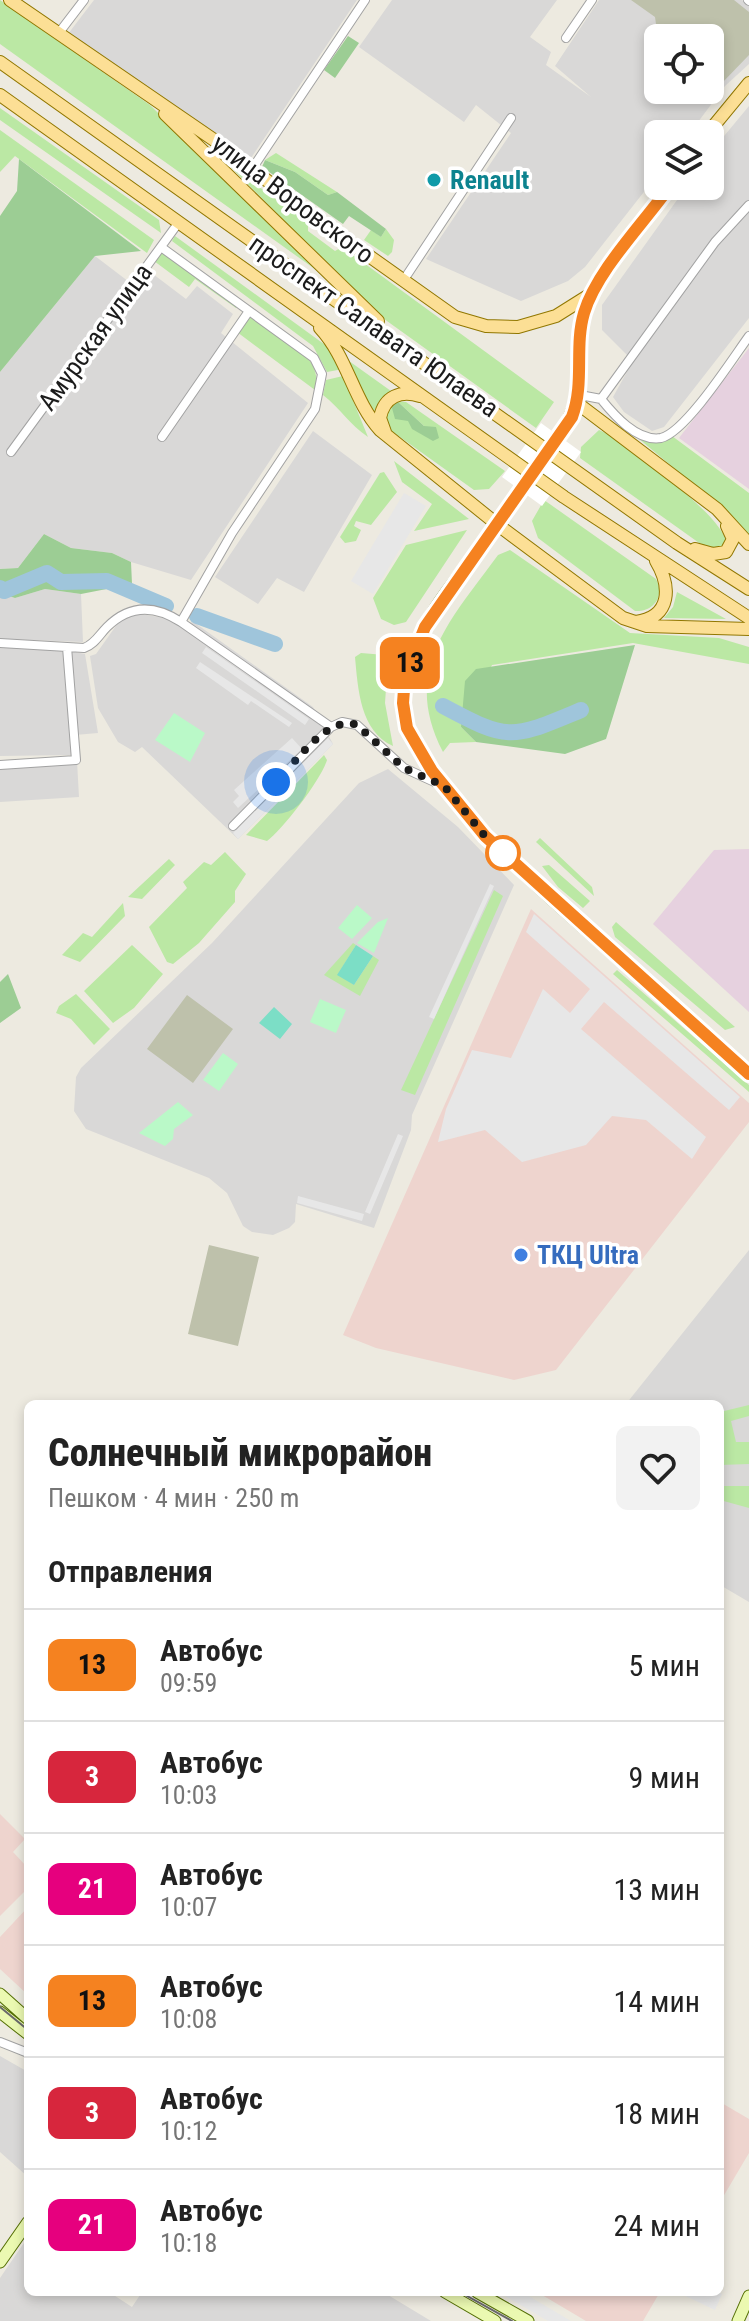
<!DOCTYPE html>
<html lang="ru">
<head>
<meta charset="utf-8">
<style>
	body { margin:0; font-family:"Roboto Condensed",sans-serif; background:#f2f2f2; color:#222; height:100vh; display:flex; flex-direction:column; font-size:30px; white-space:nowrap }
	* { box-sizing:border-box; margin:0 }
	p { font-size:26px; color:#767676 }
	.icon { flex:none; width:44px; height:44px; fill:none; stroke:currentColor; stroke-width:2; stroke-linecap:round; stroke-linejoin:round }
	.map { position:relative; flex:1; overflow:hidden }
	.drawer { position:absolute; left:24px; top:1400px; width:700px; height:896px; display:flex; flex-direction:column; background:#fff; border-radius:12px; box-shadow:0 4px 12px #0003 }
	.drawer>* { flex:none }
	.badge { padding:0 16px; border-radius:12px; font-size:28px; line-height:52px }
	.controls { position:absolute; left:644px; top:24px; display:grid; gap:16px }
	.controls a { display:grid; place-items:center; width:80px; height:80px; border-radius:12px; background:#fff; box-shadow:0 4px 12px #0003; font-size:40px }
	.you { position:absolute; width:40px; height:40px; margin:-20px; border:6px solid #fff; border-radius:50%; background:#1a73e8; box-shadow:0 0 0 12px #1a73e833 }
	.map>.badge { position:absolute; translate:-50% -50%; box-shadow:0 0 0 4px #fff }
	h2 { padding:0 24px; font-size:30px; line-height:72px }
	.round { display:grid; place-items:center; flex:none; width:84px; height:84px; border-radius:12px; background:#f2f2f2 }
	.headline { display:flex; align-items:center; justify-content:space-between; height:136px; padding:0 24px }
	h1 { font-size:38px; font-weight:800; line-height:60px }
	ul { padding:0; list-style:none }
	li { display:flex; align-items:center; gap:24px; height:112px; padding:0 24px; border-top:2px solid #e0e0e0 }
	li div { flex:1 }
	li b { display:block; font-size:30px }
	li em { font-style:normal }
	li .badge { min-width:88px; font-weight:700; text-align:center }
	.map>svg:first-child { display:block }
</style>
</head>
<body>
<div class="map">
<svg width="749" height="2321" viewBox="0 0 749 2321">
	<rect width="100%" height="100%" fill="#edeae0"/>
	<path fill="#d9d8d7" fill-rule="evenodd" d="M94,0H357L251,158L68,34Z
		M392,0H557L530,37L551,52L546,65L591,97L555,66L599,0H742L749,5V64L725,86L689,134H658V174L585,267L568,281L521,301L426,259L511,133L476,105L464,122L359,47ZM658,38H710V90H658Z
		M749,106V318L664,427L652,431L624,412L613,397L633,361L602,330V305L687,186H710V153Z
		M95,256L137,288L149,271L186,299L197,286L233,314L221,333L308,403L191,580L131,562L112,553L71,548L44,534L18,568L0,569V372Z
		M313,431L372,475L304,592L277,578L258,604L215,577Z
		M45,589L81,594L83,642L0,639V593L15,598Z
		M135,613L195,623L313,707L333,744L238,839L142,747L135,752L118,742L98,708L90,656L96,654L118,623Z
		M0,647L65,650L73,755L0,756Z
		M70,651L85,654L98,733L75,735Z
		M77,761L79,797L0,802V767Z
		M388,769L458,827L514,885L412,1115L411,1130L374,1228L296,1204L295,1222L289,1228L273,1235L252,1232L243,1226L227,1193L209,1178L86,1129L74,1111L76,1077L81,1068L212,943L359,783Z
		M749,1250V1602L720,1585V1404H626Z
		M0,2056L28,2072V2177L0,2152Z
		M28,2237V2292H109L132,2307L142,2292H383L431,2321H0V2278Z"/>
	<path fill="#eed4ce" d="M531,909L749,1103V1122L556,1370L514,1380L376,1348L343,1335Z
		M0,1814L25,1839L13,1852L28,1868V1888L0,1916Z
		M28,1907V1995L0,1969V1937Z
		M720,2102L749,2119V2153L720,2202Z
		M537,2292H660L643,2321H586Z"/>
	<path fill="#e6d1df" d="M749,348V489L679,438Z
		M749,849V1012L653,924L714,850Z"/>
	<path fill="#bec1ab" d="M631,0H734L749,12V55L722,83L710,75V38H658L655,17Z
		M187,995L233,1029L193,1083L147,1049Z
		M209,1245L259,1257L238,1346L188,1334Z"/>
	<path fill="#bbe8a4" d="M0,0L150,105L319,272L0,44Z
		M0,108L159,220L161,233L0,120Z
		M0,130L154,240L147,253L15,156L0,172Z
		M276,153L337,192L328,195L295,172L265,160Z
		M227,163L308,223V231L335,251L342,247L554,402L536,428L373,311Z
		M386,229L394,240L392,252L388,256L364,240L371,230L381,237Z
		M175,236L328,347L343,369L327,372L313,346L172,241Z
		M163,249L238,306L236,308L195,279L189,287L154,261Z
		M249,315C274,333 326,354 315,390L237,332Z
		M349,361L391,391L379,402L372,415Z
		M343,376L368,437C349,424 341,409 323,395L326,380Z
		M397,401L406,402L505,471L489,489L474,490L386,427L384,413L395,402L417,431L424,426Z
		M599,430L614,437C636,455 725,517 726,543L718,551L702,545L580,458L581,447Z
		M632,433L672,436L749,493V540L718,505Z
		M394,461L469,519L414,531L432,504L402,482Z
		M384,472L397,492L371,525L356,521L354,526L361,530L356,541L345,543L340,537L380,473Z
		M544,500L656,579C665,596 654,612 635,611L538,538L532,521Z
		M467,530L406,622L394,625L381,619L373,598L406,545Z
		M510,550L630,633L719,638L749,647V664L633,643L492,665L461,727L476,742L450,743L443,752C400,669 451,620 498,555Z
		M677,592L726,619L664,618L673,607Z
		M361,653L385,655L388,660L385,703L393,746C360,731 358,689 355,657Z
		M324,755L327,760C321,780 283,829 267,841L246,835Z
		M540,838L592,887L594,896L536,842Z
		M225,852L246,874L235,891V902L199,943L173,964L167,962L149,927L187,888L183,882L204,862L211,865Z
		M169,859L175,865L142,899L128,897Z
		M549,865L590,901L583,908L558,887L542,866Z
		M494,890L503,896L415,1095L401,1090Z
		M123,903L125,916L80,962L62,955L83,933L92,937Z
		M616,922L735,1027L725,1030L615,937L612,927Z
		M353,943L356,945L338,974L354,985L373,956L379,960L360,996L324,975Z
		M132,945L163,974L134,1008L113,1023L84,991Z
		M617,970L749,1085V1092L613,974Z
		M76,994L110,1029L94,1045L71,1019L56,1013L59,1006Z
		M749,1405V1416L731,1421L736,1442H749V1464L720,1465V1412Z
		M720,1486H749V1508L720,1500Z"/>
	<path fill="#9ccd94" d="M348,36L359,43L335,78L324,70Z
		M19,159L141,251L95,256L0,372V216L17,191Z
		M265,160L295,172L328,195L337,192L386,229L381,237L349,216L343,224L262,167Z
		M397,401L424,426L436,427L439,438L433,441L412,429L408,421L395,419L392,408Z
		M44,534L71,548L112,553L131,562L132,584L81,594L45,589L15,598L0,593V569L18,568Z
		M635,645L606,739L565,754L476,742L461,727L465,681L476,669Z
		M8,974L21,1008L0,1023V982Z"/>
	<path fill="#baf9c8" d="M174,713L205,733L190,762L155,740Z
		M357,905L372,918L352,939L338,928Z
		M388,918L374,953L357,943L378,922Z
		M320,999L346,1010L336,1033L310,1022Z
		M223,1053L238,1064L219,1091L203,1080Z
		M178,1102L193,1115L174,1129L173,1139L165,1146L139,1133Z"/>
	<path fill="#7cdec6" d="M356,945L373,956L354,985L337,975Z
		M274,1007L292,1024L280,1039L259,1023Z"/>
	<path fill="#e7e7e7" d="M404,493L426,506L373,594L351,581Z
		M206,647L309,719L305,725L202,653Z
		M200,662L292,723L289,727L251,701L248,705L196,668Z
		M292,738L302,749L238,808L233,802L239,796L234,790Z
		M328,738L333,744L238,839L233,833Z
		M490,884L494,886L434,1019L429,1017Z
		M534,914L740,1097L729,1110L604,1002L581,1029L706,1137L692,1159L646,1120L612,1116L586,1145L522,1162L485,1130L438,1142L446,1109L472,1050L511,1058L543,989L570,1013L590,989L526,932Z
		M398,1134L403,1136L370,1214L365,1212Z
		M298,1196L364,1214L362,1221L297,1203Z
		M498,2292H522L571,2321H548Z
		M677,2292H719L722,2294L715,2310Z"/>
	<path fill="#fff" d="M541,423L581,452L542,506L502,477Z"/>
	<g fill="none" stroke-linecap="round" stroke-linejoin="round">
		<path stroke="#9fc5db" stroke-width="16" d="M0,588L4,591L47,573L61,582L107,581L166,606
			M197,616L275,644
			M443,706C510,742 511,739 581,710"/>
		<g stroke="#a2a2a2" stroke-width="10">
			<path id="street" d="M748,0L749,1
				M58,34L84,0
				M566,38L592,0
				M252,169L365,0
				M403,281L511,118
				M580,395L601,399
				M601,399L715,242L749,205
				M601,399C614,415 637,442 661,438C686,432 733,358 749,336
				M162,437L249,311
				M11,452L179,222
				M181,622L331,727
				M0,643L84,648C95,644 99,635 107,627C130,604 155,605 181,622L232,533L315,409L322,374L314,358L161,247
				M0,765L76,760L67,647
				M233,826L331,727L342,722L357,725L404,768L441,785
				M0,2042L28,2053"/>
		</g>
		<g stroke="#546f04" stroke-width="13">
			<path id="secondary" d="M498,525C467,566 411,627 405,679C402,703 405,728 417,749C460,820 525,875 586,930C640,978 693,1027 749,1074
				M0,1994L28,2019
				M0,2012L28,2034
				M0,2262L28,2222
				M445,2292L495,2321
				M477,2292L528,2321
				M738,2321L749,2296"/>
		</g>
		<g stroke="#917700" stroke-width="14">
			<path id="primary" d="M10,0L217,142L317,219L455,317L486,326L518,327L556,316L591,294
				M0,62L677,543L749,589
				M0,95L564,497L749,618
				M165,114L378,321
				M707,134L749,83
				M320,328C348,358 353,400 380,430L498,525L623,618L647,626L749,629
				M577,403L717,509L749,544
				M385,432L380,418C384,396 401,390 420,396
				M559,436C594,384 569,363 584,313C597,270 643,223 670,186
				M498,525L521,491
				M695,549L713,554L726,552L733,539L727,526
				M636,622C672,617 671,586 656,561"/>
		</g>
		<use href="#street" stroke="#fff" stroke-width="8"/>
		<use href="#secondary" stroke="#ebf9b1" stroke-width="11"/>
		<use href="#primary" stroke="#fcdf95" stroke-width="12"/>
		<path stroke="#696969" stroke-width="2" d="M0,2007L28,2030
			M460,2292L512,2321"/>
		<g stroke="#917700" stroke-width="14" stroke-linecap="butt">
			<path id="primary-bridge" d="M521,491L559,436"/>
		</g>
		<use href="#primary-bridge" stroke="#fcdf95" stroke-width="12"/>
	</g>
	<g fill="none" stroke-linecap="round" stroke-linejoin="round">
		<g stroke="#fff" stroke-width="18">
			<path id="line" d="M670,186C644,223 597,270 584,313C574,347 585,383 572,417L425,627L405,676L403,703L407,728L432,771L485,836L749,1074"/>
		</g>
		<use href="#line" stroke="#f58220" stroke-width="12"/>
		<path stroke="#1b1b1b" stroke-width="8" stroke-dasharray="0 14.4" d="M276,782C295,763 328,714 357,725L404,768L444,786L485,836L513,863L503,853"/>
	</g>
	<circle fill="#0f9aa8" stroke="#fff" stroke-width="3" cx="434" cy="180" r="8"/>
	<circle fill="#fff" stroke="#f58220" stroke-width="4" cx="503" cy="853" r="16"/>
	<circle fill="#3f7fe0" stroke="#fff" stroke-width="3" cx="521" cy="1255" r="8"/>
	<g text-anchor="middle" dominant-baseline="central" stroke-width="7" stroke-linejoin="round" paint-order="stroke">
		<g font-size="26" font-weight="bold" fill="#0d838f" stroke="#fff" text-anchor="start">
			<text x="450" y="180">Renault</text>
		</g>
		<g font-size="26" fill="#1b1b1b" stroke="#fff">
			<text transform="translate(293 199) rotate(37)">улица Воровского</text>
			<text transform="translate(374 326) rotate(35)">проспект Салавата Юлаева</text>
			<text transform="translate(95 337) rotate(-54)">Амурская улица</text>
		</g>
		<g font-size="26" font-weight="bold" fill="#366cbe" stroke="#fff" text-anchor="start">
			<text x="537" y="1255">ТКЦ Ultra</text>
		</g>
	</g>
</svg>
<div class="controls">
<a><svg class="icon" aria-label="locate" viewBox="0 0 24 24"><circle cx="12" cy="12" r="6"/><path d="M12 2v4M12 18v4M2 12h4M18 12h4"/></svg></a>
<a><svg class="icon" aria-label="layers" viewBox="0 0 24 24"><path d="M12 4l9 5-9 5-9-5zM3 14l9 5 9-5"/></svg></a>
</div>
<div class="you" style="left:276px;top:782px"></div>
<b class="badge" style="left:410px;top:663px;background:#f58220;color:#111">13</b>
<section class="drawer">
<div class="headline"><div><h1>Солнечный микрорайон</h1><p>Пешком · 4 мин · 250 m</p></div><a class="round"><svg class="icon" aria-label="heart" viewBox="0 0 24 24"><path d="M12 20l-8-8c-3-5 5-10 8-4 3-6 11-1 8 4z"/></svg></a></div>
<h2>Отправления</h2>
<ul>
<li><span class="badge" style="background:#f58220;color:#111">13</span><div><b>Автобус</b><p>09:59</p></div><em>5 мин</em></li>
<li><span class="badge" style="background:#d7263d;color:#fff">3</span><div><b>Автобус</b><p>10:03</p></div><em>9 мин</em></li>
<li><span class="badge" style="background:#e6007e;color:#fff">21</span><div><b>Автобус</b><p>10:07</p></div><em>13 мин</em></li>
<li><span class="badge" style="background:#f58220;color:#111">13</span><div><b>Автобус</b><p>10:08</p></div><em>14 мин</em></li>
<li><span class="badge" style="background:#d7263d;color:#fff">3</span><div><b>Автобус</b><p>10:12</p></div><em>18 мин</em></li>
<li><span class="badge" style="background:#e6007e;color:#fff">21</span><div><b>Автобус</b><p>10:18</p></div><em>24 мин</em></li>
</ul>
</section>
</div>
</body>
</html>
